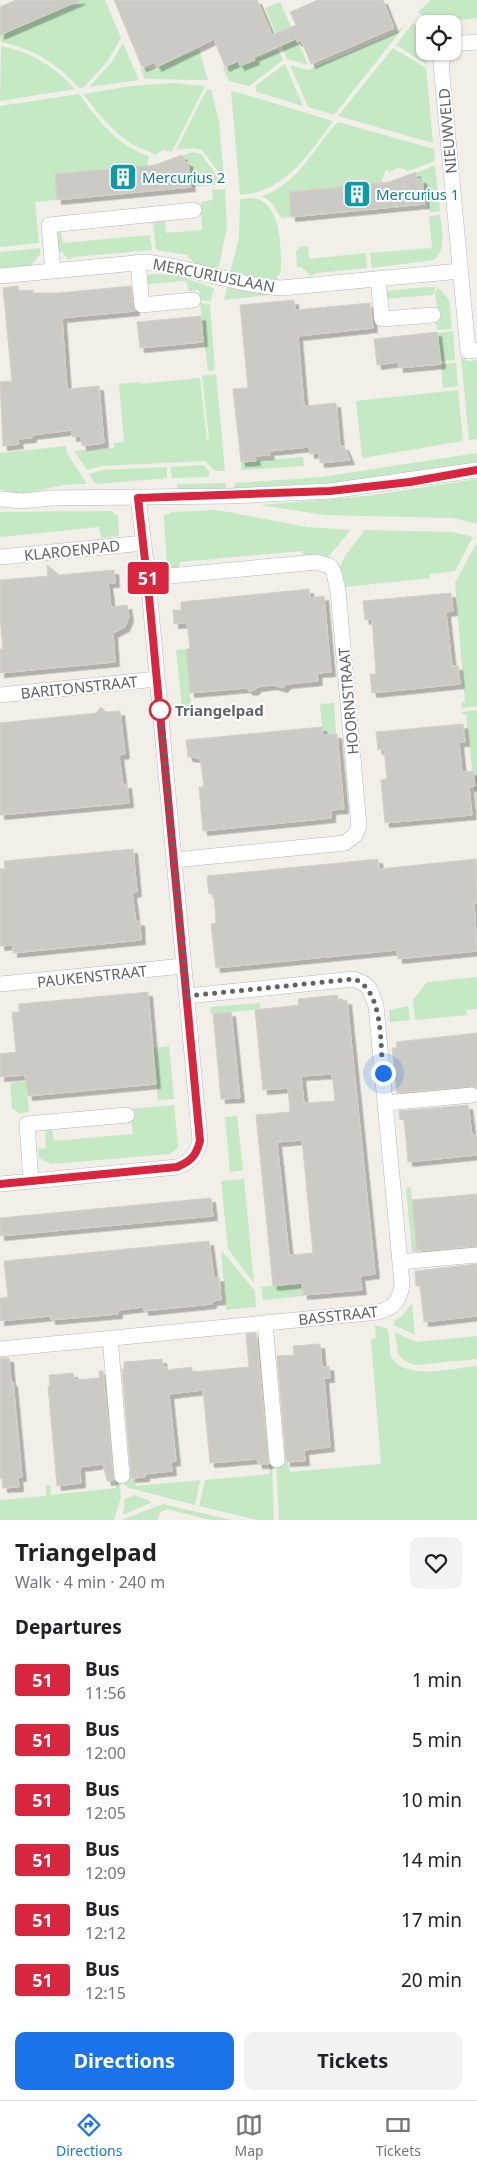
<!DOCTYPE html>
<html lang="en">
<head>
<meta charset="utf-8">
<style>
	body { margin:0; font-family:"Noto Sans",sans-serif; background:#f2f2f2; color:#202124; height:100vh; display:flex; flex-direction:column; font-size:19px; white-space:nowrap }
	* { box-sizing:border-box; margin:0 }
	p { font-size:16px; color:#757577 }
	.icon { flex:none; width:28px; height:28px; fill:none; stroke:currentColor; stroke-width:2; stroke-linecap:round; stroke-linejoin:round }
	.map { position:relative; height:1520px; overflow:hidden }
	.side { display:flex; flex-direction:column; background:#fff; flex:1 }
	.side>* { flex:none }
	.badge { padding:0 10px; border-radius:4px; font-size:18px; line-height:32px }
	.buttons { position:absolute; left:416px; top:15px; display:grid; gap:10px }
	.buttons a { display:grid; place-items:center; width:45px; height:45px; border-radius:10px; background:#fff; box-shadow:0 1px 4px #0004; font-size:25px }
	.you { position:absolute; width:25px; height:25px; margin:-12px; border:4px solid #fff; border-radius:50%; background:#1a73e8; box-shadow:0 0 0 8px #1a73e833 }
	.map>.badge { position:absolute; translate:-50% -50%; box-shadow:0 0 0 2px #fff }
	h2 { padding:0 15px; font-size:19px; line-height:45px }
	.round { display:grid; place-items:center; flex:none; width:52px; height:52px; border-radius:10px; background:#f2f2f2 }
	.summary { display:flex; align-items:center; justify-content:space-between; height:85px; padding:0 15px }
	h1 { font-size:24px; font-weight:700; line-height:38px }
	.cta { display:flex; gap:10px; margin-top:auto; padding:10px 15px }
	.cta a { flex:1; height:58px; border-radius:10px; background:#1a73e8; color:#fff; font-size:20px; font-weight:700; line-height:58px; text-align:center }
	.cta a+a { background:#f2f2f2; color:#202124 }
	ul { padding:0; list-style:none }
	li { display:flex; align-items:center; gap:15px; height:60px; padding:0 15px }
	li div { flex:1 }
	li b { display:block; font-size:19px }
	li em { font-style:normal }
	li .badge { min-width:55px; font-weight:700; text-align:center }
	.menu { display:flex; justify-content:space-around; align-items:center; height:70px; border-top:1px solid #e0e0e0; background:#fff; font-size:14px; color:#757577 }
	.menu a { display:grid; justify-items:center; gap:2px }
	.menu .on { color:#1a73e8 }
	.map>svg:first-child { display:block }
</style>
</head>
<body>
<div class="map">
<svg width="477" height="1520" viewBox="0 0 477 1520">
	<defs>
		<filter id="shadow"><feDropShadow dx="4.5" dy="4.5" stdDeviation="0" flood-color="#0004"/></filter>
	</defs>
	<rect width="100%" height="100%" fill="#f1efe8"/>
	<path fill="#c5e8c5" d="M81,0H105L121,38L107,62L83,88H79C57,63 34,49 1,42L0,34Z
		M431,0H477V18L431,23L418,12Z
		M280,2L308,65L287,59L265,8Z
		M413,23L425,34V51H430L426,64L396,45Z
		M406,24L334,115L308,107L290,65L308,70L397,32Z
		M123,43L139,80L89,87L111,63Z
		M1,46C31,52 54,66 75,89L0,101Z
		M393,48L426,68L433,143L338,116Z
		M199,49L208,80H206L145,79L140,68L158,69L157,67Z
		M278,49L283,60L249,86L229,81L223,68L238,61L241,65Z
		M285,64L303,106L257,92L255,86Z
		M173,83L205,86L172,152L163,150L155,155C148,149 138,149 130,143C111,130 97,112 83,94L131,86Z
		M207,89L211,90L219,121L224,179L202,150L193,148L176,150Z
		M231,91L243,94L333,121C308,155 285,192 240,195Z
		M79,94C98,120 117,146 149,156L147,166L56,174L57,200L35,202L39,243L0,247V106Z
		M338,122L434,149L435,161L408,171L400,167L389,172L386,169L381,183L289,192L291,217L281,218L272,203L262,196C299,184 313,148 338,122Z
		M192,152L201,154L223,184L191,187L188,162L183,163L182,156Z
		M435,165L440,211L429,212L428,204H425L422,179H416V173Z
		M225,189L227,227L219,266C209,271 192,264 187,255L156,250L153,222L165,221L166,233L202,230L201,202L213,200L212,190Z
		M254,198C281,204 281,245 281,268C281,274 276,276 276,282L230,273L239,238L240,199Z
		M440,215C442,232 447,248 434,260L372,268L370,253L432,248L429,216Z
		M61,231L63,243L150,235L152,250L73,257L69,260L62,252H56V233Z
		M308,246L309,259L366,253L367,268L317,273L311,276L301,267H297L296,251L300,247Z
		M40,248V255L32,264L33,267L0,270V252Z
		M154,274L176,275L214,288L211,301L200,300L199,290L189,291L186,281L148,284L147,275Z
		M228,285L270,293V295L224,300Z
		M428,287H436L433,295L385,299L384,291Z
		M438,288L449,299L452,329L437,330L436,323L439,322L435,293Z
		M200,303L210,304L215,370L208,371Z
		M453,331L455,360L440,361L437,333Z
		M461,357L468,361L477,360V439L469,440Z
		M456,363L458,386L443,388L441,364Z
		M216,374L225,471H215L205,461L101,466L87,470L74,451L114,448V443L124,442L119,384L139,382L140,384L200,378L207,440H209L202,376Z
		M458,390L463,441L362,458L356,401Z
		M66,446L67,453L87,484C79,484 71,484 63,485C41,489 23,498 0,489V453Z
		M477,453V463L349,482L234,488L235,483L322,477Z
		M303,457L304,466L241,470V462Z
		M203,465L209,471V477L172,478L171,467Z
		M167,467V478L96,484L89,474L102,470Z
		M477,479V524L453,518L325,515L260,505L367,496Z
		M226,483V489L177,490V484Z
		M217,510L307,527L351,530L327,558L315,555L304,556L301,551L180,562L179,567L167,568L164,516L172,512Z
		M111,511L118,516L119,536L101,538L99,527L0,537V512Z
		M365,530L453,532L473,537L455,571L430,574V578L345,587L339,569L345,556Z
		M477,542V706L462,708V702H465L455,583Z
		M186,649L192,716L183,717L176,650Z
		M334,703L336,734L323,735L320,704Z
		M477,710V814L466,714H463L462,712Z
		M477,977V1009L467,1010V1015L415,1020L413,1000L427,982Z
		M260,1003V1009L211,1014L210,1007Z
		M408,1006L410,1020L390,1022L389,1010Z
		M169,1046L174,1099L158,1100L153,1048Z
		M26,1081L29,1112L19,1113L12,1108L10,1083Z
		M174,1105L178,1146L176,1150L169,1154L51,1164L39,1158L38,1149L46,1148L45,1130L52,1129L54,1141L133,1134L130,1109Z
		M237,1116L243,1170L230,1172L225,1117Z
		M244,1179L254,1283L228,1249L221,1181Z
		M411,1187L417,1252H412L406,1188Z
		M221,1250L255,1291L256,1307L226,1310Z
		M321,1281L322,1294L311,1295V1290L303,1291V1296L263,1300L261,1287Z
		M412,1303L415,1335L394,1325V1321L403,1315Z
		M375,1325L388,1329L391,1358C409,1381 452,1368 477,1366V1520H279L276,1463L288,1462L290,1472L381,1464L371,1339L376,1338Z
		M395,1332L416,1342L477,1336V1359L416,1365L406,1362L398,1354Z
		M269,1464H272L274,1520H257L199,1506L205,1480L270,1474Z
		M134,1476L136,1486L200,1480L195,1505L129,1488L125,1485L124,1477Z
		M116,1478H119L121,1497L114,1520H0V1500L46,1496V1485H50L51,1495L116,1488Z
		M134,1495L152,1502L123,1515L125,1499Z
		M163,1504L167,1505L232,1520H211L167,1509L160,1512L158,1520H121Z"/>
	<path fill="#cccac5" stroke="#d6d1c6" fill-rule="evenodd" filter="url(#shadow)" d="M16,0H81L0,35V7Z
		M114,0H257L272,35L296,25L290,12L318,0H383L394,28L311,64L301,40L297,42L296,39L254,57L255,60L240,66L238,61L225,67L214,39L157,67L155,62L142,67Z
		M182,155L185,162H188L191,187L57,200L55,174L155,165Z
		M416,172V179H422L425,204L291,217L289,192L389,182Z
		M18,286L19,291L33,290V293H58L131,286L135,311L62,318L67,389L99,386L104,443L82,446L81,436L72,437V430L32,435V438L18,439L19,444L3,446L0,382L12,381L3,288Z
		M294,300L295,310L370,303L373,328L298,336L304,406L336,403L340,446H344L350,460L320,463L319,453L310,454L309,447L269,451L270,455L255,456L256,461L241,462L233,389L248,388L240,305Z
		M201,316L203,342L140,348L137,322Z
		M437,332L441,364L399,368L398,362L377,365L374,339Z
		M47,565L59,575L114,570L115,583H108L111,607L127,605L129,617L125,627L113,633L115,662L0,673V649H3L0,618V580L48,576Z
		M309,589L310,598L324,596L331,672L317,673L318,681L287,684L283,688L273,685L257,687L255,690L249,691L246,688L190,693L186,649H190L187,623L174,624L173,610H181V602Z
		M451,593L453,611L446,612L452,666H458L460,684L372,693L370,674H376L372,619L365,620L363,601Z
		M101,707L106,712L120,711L125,754L119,755L123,785L127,784L129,803L0,815V723L96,713Z
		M463,724L465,742H459L462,772L473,771L475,786L469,787L472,815L385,823L381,780L387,779L384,749L378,750L376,732Z
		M322,727L323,735L337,734L344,809L331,810V818L203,831L199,787H204L200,758L188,757L186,740Z
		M133,849L137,892L132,893L136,922L140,921L141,940L13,953V945L0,946V869H5L4,861Z
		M378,859L379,869L476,859L477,903H474L477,951L398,959L397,950L216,968L211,924L216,923L214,894H209L207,876Z
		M148,992L156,1084L28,1096L25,1075L0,1077V1054L16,1052L12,1012H19V1004Z
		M338,995V1001L347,1000L375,1274L360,1276L362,1290L303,1295L302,1283L273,1286L256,1115L290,1112L288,1088L263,1090L255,1010L299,1005L298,999ZM332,1074L335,1101L304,1103L301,1076ZM302,1140L313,1253L289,1255L277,1142Z
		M231,1012L240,1098L221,1099L213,1014Z
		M477,1033V1087L471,1086L397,1093L392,1048H397L396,1042Z
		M468,1105L472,1135H477V1155L408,1162L404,1119L400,1120L399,1111Z
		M477,1194V1246L417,1251L412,1200Z
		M211,1198L213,1216L0,1236V1218Z
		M209,1241L214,1278L219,1277L221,1300L212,1301V1304L144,1311V1307L118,1310V1314L51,1320V1316L0,1321V1298L8,1297L4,1261Z
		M477,1264V1316L424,1322L420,1286H416L415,1271Z
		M256,1333L269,1464H258L257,1459L210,1463L203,1390L169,1394L176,1461L171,1462L172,1471L145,1474V1477L131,1478L122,1369H124V1362L162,1359L163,1367H167V1370L192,1367V1372L249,1367L246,1334Z
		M320,1344L322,1367L329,1366L330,1378H324L330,1447L304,1450L305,1461L286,1462L277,1356L294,1355L293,1346Z
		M0,1358H9L11,1382H13L22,1477H18L19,1487L3,1488L2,1478L0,1479Z
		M99,1371H103L114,1480L107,1481L103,1464L80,1467L81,1483L57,1486L48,1386H50L49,1375L73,1373L74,1380L100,1378Z"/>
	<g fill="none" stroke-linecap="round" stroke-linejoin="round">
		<g stroke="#b5b8bc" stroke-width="16">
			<path id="street" d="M452,44L477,42
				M446,51L441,64L468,351L477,350
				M138,262L142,305L193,300
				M53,271L49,225L194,210
				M0,276L146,262C191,267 235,285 281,288L460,271
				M378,279L382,319L433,315
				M0,499L23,501L51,498L231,496L330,491L477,470
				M0,557L144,543
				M148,578L316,562L330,566L334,573L338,591L359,826L355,835L345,843L174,860
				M0,695L157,679
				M0,984L184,966
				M386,1103L472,1095
				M31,1181L27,1124L127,1115
				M0,1184L177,1167C191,1161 196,1156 200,1141L148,578L138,498
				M400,1262L477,1255
				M265,1323L277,1460
				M110,1338L122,1476
				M0,1349L378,1312C394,1308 400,1300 402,1284L376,1006L369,988L363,983L354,979L187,996"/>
		</g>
		<use href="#street" stroke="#fff" stroke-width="15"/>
	</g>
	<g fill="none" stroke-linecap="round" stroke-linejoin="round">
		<g stroke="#fff" stroke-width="11">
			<path id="line" d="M0,1184L177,1167C191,1161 196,1156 200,1141L149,596L138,498L330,491L410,482L477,470"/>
		</g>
		<use href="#line" stroke="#d7263d" stroke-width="8"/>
		<path stroke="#5f6368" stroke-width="5" stroke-dasharray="0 9" d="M160,710L187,996L354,979C384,990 380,1045 383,1073"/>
	</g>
	<defs>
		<g id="building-square" transform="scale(1.4375)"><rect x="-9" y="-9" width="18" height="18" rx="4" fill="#0f9aa8" stroke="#fff"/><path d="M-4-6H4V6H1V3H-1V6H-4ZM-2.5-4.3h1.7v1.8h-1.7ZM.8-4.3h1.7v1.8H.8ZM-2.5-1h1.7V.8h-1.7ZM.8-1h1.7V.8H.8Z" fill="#fff"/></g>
	</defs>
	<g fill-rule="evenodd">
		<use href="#building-square" x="123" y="177"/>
		<use href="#building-square" x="357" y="194"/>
	</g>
	<circle fill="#fff" stroke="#d7263d" stroke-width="2.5" cx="160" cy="710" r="10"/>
	<g text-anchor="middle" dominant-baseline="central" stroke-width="4" stroke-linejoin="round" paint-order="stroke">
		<g font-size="15" fill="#5f6368" stroke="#fff">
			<text transform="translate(447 131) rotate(-95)">NIEUWVELD</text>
			<text transform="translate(214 275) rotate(11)">MERCURIUSLAAN</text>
			<text transform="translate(72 550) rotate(-6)">KLAROENPAD</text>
			<text transform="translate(79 687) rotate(-6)">BARITONSTRAAT</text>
			<text transform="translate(348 701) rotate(-95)">HOORNSTRAAT</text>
			<text transform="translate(92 976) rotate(-6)">PAUKENSTRAAT</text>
			<text transform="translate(338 1315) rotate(-6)">BASSTRAAT</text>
		</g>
		<g font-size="15" fill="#0d838f" stroke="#fff" text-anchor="start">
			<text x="142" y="177">Mercurius 2</text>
			<text x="376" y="194">Mercurius 1</text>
		</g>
		<g font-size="15" font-weight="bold" fill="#5f6368" stroke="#fff" text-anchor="start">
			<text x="175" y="710">Triangelpad</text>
		</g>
	</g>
</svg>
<div class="buttons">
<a><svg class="icon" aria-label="locate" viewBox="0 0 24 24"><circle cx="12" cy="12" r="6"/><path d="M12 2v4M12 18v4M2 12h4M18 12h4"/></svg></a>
</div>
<div class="you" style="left:383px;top:1073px"></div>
<b class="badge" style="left:148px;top:578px;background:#d7263d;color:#fff">51</b>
</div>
<section class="side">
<div class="summary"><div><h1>Triangelpad</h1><p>Walk · 4 min · 240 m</p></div><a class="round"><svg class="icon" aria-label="heart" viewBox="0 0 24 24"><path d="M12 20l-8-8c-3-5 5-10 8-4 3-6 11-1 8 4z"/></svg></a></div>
<h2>Departures</h2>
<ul>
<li><span class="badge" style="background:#d7263d;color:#fff">51</span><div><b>Bus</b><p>11:56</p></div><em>1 min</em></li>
<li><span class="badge" style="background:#d7263d;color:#fff">51</span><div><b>Bus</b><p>12:00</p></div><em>5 min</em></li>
<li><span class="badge" style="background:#d7263d;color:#fff">51</span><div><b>Bus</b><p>12:05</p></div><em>10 min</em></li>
<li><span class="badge" style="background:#d7263d;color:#fff">51</span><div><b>Bus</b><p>12:09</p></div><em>14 min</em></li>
<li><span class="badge" style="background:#d7263d;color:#fff">51</span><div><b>Bus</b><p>12:12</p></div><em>17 min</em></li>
<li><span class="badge" style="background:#d7263d;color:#fff">51</span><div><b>Bus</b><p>12:15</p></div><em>20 min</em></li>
</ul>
<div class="cta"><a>Directions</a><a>Tickets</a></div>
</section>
<nav class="menu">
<a class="on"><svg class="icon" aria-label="directions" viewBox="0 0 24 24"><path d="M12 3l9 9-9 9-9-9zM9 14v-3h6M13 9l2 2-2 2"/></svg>Directions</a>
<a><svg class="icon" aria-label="map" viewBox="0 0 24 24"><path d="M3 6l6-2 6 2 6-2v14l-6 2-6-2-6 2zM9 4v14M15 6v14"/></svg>Map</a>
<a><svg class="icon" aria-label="tickets" viewBox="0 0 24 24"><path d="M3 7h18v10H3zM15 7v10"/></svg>Tickets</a>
</nav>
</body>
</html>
